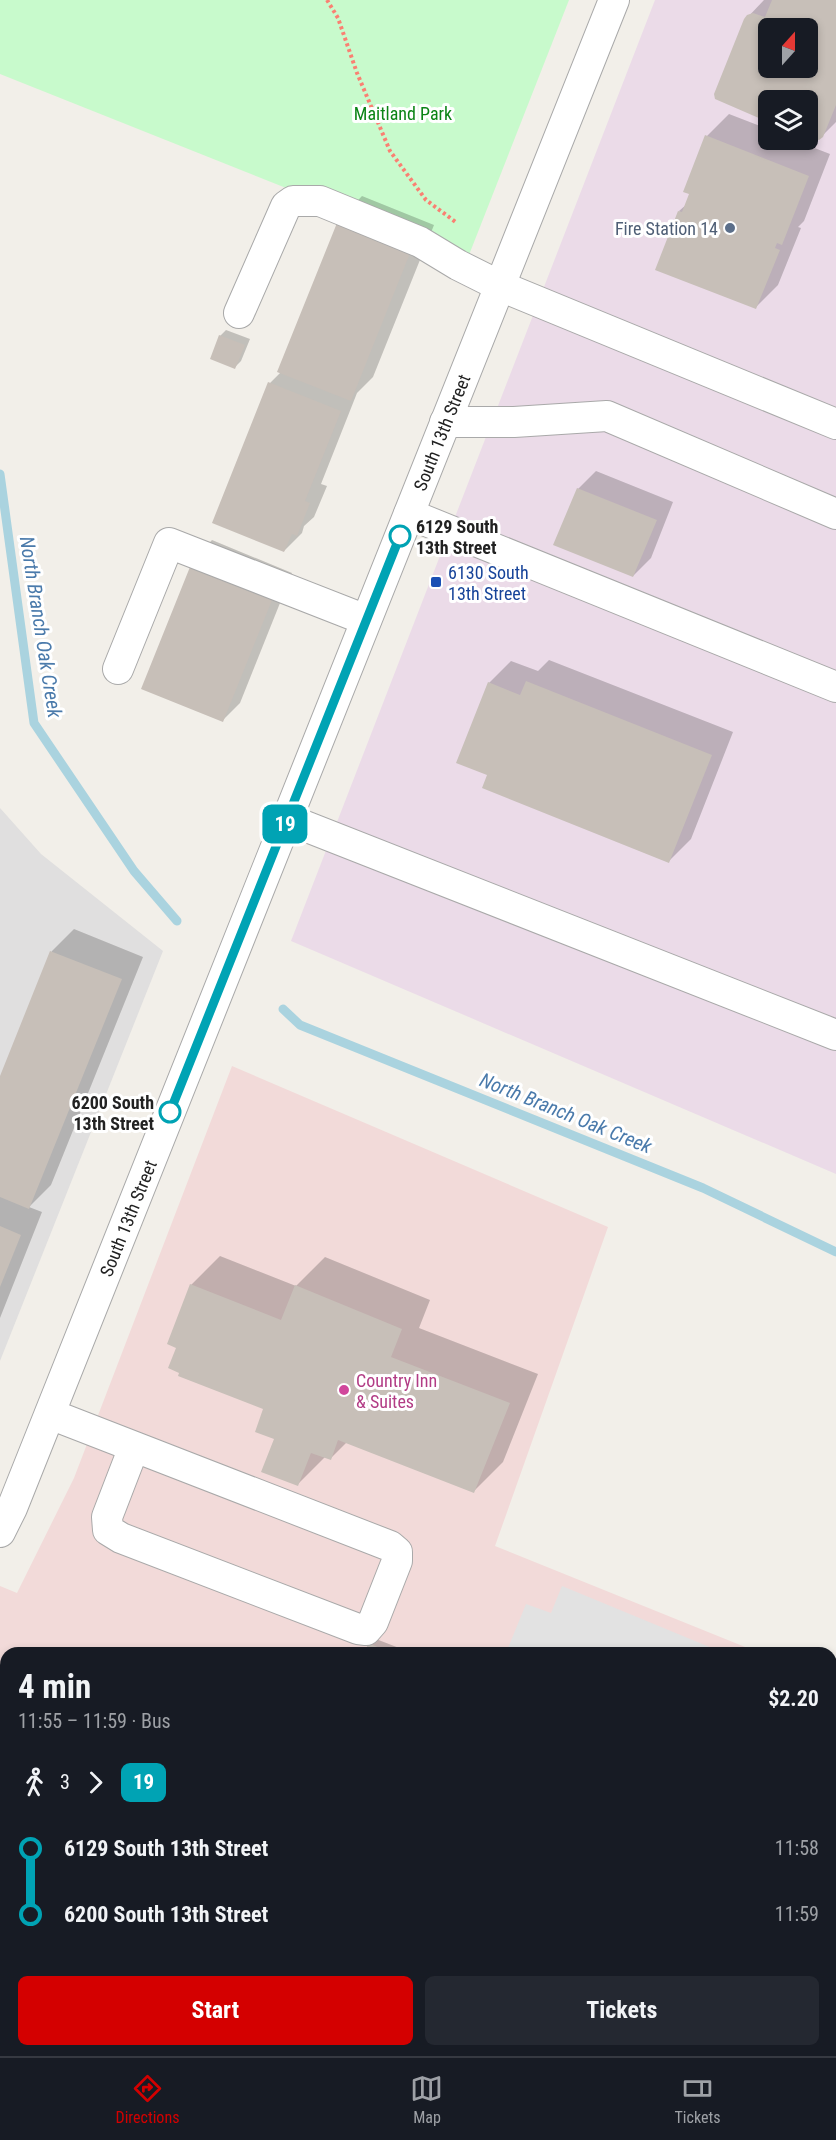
<!DOCTYPE html>
<html lang="en">
<head>
<meta charset="utf-8">
<style>
	body { margin:0; font-family:"Roboto Condensed",sans-serif; background:#242831; color:#f1f3f6; height:100vh; display:flex; flex-direction:column; font-size:22px; white-space:nowrap }
	* { box-sizing:border-box; margin:0 }
	p { font-size:20px; color:#9ea1a6 }
	.icon { flex:none; width:33px; height:33px; fill:none; stroke:currentColor; stroke-width:2; stroke-linecap:round; stroke-linejoin:round }
	.map { position:relative; flex:1; overflow:hidden }
	.details { position:absolute; left:0px; top:1647px; width:837px; height:410px; display:flex; flex-direction:column; background:#171b24; border-radius:18px 18px 0 0; box-shadow:0 3px 9px #0003 }
	.details>* { flex:none }
	.badge { padding:0 12px; border-radius:9px; font-size:21px; line-height:39px }
	.needle { width:39px; rotate:21deg }
	.controls { position:absolute; left:758px; top:18px; display:grid; gap:12px }
	.controls a { display:grid; place-items:center; width:60px; height:60px; border-radius:9px; background:#171b24; box-shadow:0 3px 9px #0003; font-size:30px }
	.map>.badge { position:absolute; translate:-50% -50%; box-shadow:0 0 0 3px #fff }
	.legs { display:flex; align-items:center; gap:9px; height:66px; padding:0 18px; font-size:20px }
	.legs p { margin-inline-start:auto }
	.overview { display:flex; align-items:center; justify-content:space-between; height:102px; padding:0 18px }
	h1 { font-size:33px; font-weight:700; line-height:45px }
	.cta { display:flex; gap:12px; margin-top:auto; padding:12px 18px }
	.cta a { flex:1; height:69px; border-radius:9px; background:#d40000; color:#fff; font-size:24px; font-weight:700; line-height:69px; text-align:center }
	.cta a+a { background:#242831; color:#f1f3f6 }
	ul { padding:0 18px; list-style:none }
	li { display:flex; align-items:center; gap:21px; height:66px; font-size:22px }
	li i { display:grid; place-items:center; width:9px; height:100%; margin:0 8px; background:currentColor }
	li i::after { content:''; width:15px; height:15px; margin:-8px; border:4px solid; border-radius:50%; background:#171b24 }
	li p { margin-inline-start:auto }
	li:first-child i { background:linear-gradient(#0000 50%,currentColor 0) }
	li:last-child i { background:linear-gradient(currentColor 50%,#0000 0) }
	.tabs { display:flex; justify-content:space-around; align-items:center; height:84px; border-top:2px solid #363941; background:#171b24; font-size:16px; color:#9ea1a6 }
	.tabs a { display:grid; justify-items:center; gap:3px }
	.tabs .on { color:#d40000 }
	.map>svg:first-child { display:block }
</style>
</head>
<body>
<div class="map">
<svg width="836" height="2056" viewBox="0 0 836 2056">
	<rect width="100%" height="100%" fill="#f2efe9"/>
	<path fill="#e0dfdf" d="M0,808L41,854L163,951L0,1361Z"/>
	<path fill="#f2dad9" d="M232,1066L608,1227L495,1546L760,1653H6V2050H831V1682L836,1684V2056H0V1586L17,1593L74,1478Z"/>
	<path fill="#ebdbe8" fill-rule="evenodd" d="M655,0H836V1174L291,941ZM768,28H807V68H768ZM768,100H807V140H768Z"/>
	<path fill="#c8facc" d="M0,0H569L467,260L0,74Z"/>
	<path fill="#e2e2e2" d="M562,1586L724,1653H725H506L526,1604L551,1613Z
		M831,1740L836,1742V2026L831,2039Z
		M606,2051H692L688,2056H612Z"/>
	<path fill="#0003" fill-rule="evenodd" d="M764,0H836V122L822,136L807,135V100H768V120L745,20ZM768,28H807V68H768Z
		M729,114L768,129V140H794L830,154L804,221L798,227L801,228L778,285L756,307L679,211L687,204L707,136Z
		M362,196L434,225L373,377L357,393L321,484L327,486L314,517L304,526L302,533L284,551L270,383L281,372L340,219Z
		M226,330L250,339L241,361L235,367L220,336Z
		M596,471L673,502L651,558L633,576L578,489Z
		M212,540L292,573L240,703L223,720L195,558Z
		M549,660L733,732L691,839L669,861L489,774V683L511,661L538,671Z
		M74,929L143,957L51,1185L29,1207L42,1212L0,1318V1080L52,951Z
		M220,1256L296,1286L325,1257L430,1300L419,1328L538,1374L503,1462L474,1491L347,1442L330,1459L325,1457L298,1484L276,1438L265,1408L178,1347L191,1285Z
		M376,1639L412,1653H366L370,1644Z
		M528,2050H575L570,2056H542Z"/>
	<g fill="none" stroke-linecap="round" stroke-linejoin="round">
		<path stroke="#aad3df" stroke-width="9" d="M0,474L34,723L134,871L177,921
			M283,1009L300,1025L703,1188L836,1252"/>
	</g>
	<path fill="#c7bfb8" fill-rule="evenodd" d="M772,0H836V105L823,137L819,140L807,137V100H768V122L715,99L714,94L744,19L747,15L753,13L765,17ZM768,28H807V68H768Z
		M705,135L809,176L782,245L777,243L775,248L780,250L756,309L655,270L678,211L682,212L689,194L683,192Z
		M339,218L412,248L351,401L277,372Z
		M219,335L245,345L235,369L210,359Z
		M268,382L341,411L305,501L310,503L297,536L292,534L284,552L212,523Z
		M577,488L657,520L633,577L553,545Z
		M194,557L276,590L223,722L141,689Z
		M526,681L712,755L669,863L482,788L487,775L456,763L488,682L520,695Z
		M50,951L122,979L29,1209L0,1197V1076Z
		M0,1226L21,1235L0,1287Z
		M190,1284L281,1320L295,1285L402,1329L391,1357L510,1403L474,1493L338,1440L331,1460L311,1453L298,1486L261,1472L274,1439L255,1432L263,1409L178,1376L179,1373L168,1368L176,1348L167,1344Z
		M368,1643L392,1653H365Z
		M525,2050H568L566,2056H538Z"/>
	<g fill="none" stroke-linecap="round" stroke-linejoin="round">
		<g stroke="#a9a9a9" stroke-width="32">
			<g id="minor">
				<path d="M239,313L286,206L293,201H320L420,242L458,265L500,286L836,424"/>
				<path d="M445,422H514L607,416L836,514"/>
				<path d="M409,514L836,687"/>
				<path d="M118,669L169,543L366,620"/>
				<path d="M287,819L836,1035"/>
				<path d="M50,1414L390,1546L397,1552V1561L373,1622L366,1630L358,1629L121,1538L108,1530L107,1517L134,1447"/>
				<path id="s1" d="M0,1532L12,1508L614,0"/>
			</g>
		</g>
		<path stroke="#fa8072" stroke-width="4" stroke-dasharray="3 3" stroke-linecap="butt" d="M327,0L338,18L357,73L390,151L426,200L457,223"/>
		<use href="#minor" stroke="#fff" stroke-width="30"/>
	</g>
	<g fill="none" stroke-linecap="round" stroke-linejoin="round">
		<g stroke="#fff" stroke-width="14">
			<path id="line-1" d="M170,1112L400,536"/>
		</g>
		<use href="#line-1" stroke="#00a3b4" stroke-width="9"/>
	</g>
	<circle fill="#5c6f8a" stroke="#fff" stroke-width="2" cx="730" cy="228" r="6"/>
	<g fill="#fff" stroke="#00a3b4" stroke-width="3">
		<circle cx="400" cy="536" r="10"/>
		<circle cx="170" cy="1112" r="10"/>
	</g>
	<rect fill="#1a4fb4" stroke="#fff" stroke-width="2" x="430" y="576" width="12" height="12" rx="3"/>
	<circle fill="#d1479c" stroke="#fff" stroke-width="2" cx="344" cy="1390" r="6"/>
	<g text-anchor="middle" dominant-baseline="central" stroke-width="6" stroke-linejoin="round" paint-order="stroke">
		<g font-size="18" fill="#0c8416" stroke="#fff">
			<text x="403" y="113">Maitland Park</text>
		</g>
		<g font-size="18" fill="#4e5e75" stroke="#fff" text-anchor="end">
			<text x="718" y="228">Fire Station 14</text>
		</g>
		<g font-size="18" fill="#222" stroke="#fff">
			<text stroke="none"><textPath href="#s1" startOffset="1185">South 13th Street</textPath></text>
			<text stroke="none"><textPath href="#s1" startOffset="339">South 13th Street</textPath></text>
		</g>
		<g font-size="18" font-weight="bold" fill="#222" stroke="#fff" text-anchor="start">
			<text x="416" y="526">6129 South<tspan x="416" dy="21">13th Street</tspan></text>
			<text x="154" y="1102" text-anchor="end">6200 South<tspan x="154" dy="21">13th Street</tspan></text>
		</g>
		<g font-size="18" fill="#164399" stroke="#fff" text-anchor="start">
			<text x="448" y="572">6130 South<tspan x="448" dy="21">13th Street</tspan></text>
		</g>
		<g font-size="18" fill="#b23c85" stroke="#fff" text-anchor="start">
			<text x="356" y="1380">Country Inn<tspan x="356" dy="21">&amp; Suites</tspan></text>
		</g>
		<g font-size="20" font-style="italic" fill="#4a7aab" stroke="#fff">
			<text transform="translate(41 627) rotate(81)">North Branch Oak Creek</text>
			<text transform="translate(566 1113) rotate(22)">North Branch Oak Creek</text>
		</g>
	</g>
</svg>
<div class="controls">
<a><svg class="needle" viewBox="-14 -14 28 28"><path d="M0-13l5 13h-10z" fill="#e53935"/><path d="M0 13l5-13h-10z" fill="#9ea1a6"/></svg></a>
<a><svg class="icon" aria-label="layers" viewBox="0 0 24 24"><path d="M12 4l9 5-9 5-9-5zM3 14l9 5 9-5"/></svg></a>
</div>
<b class="badge" style="left:285px;top:824px;background:#00a3b4;color:#fff">19</b>
<section class="details">
<div class="overview"><div><h1>4 min</h1><p>11:55 – 11:59 · Bus</p></div><b>$2.20</b></div>
<div class="legs"><svg class="icon" aria-label="walk" viewBox="0 0 24 24"><circle cx="13" cy="4" r="2"/><path d="M13 8l-2 6 4 7M11 14l-3 7M7 12l3-4h3l4 4"/></svg>3<svg class="icon" aria-label="forward" viewBox="0 0 24 24"><path d="M9 5l7 7-7 7"/></svg><b class="badge" style="background:#00a3b4;color:#fff">19</b></div>
<ul>
<li><i style="color:#00a3b4"></i><b>6129 South 13th Street</b><p>11:58</p></li>
<li><i style="color:#00a3b4"></i><b>6200 South 13th Street</b><p>11:59</p></li>
</ul>
<div class="cta"><a>Start</a><a>Tickets</a></div>
</section>
</div>
<nav class="tabs">
<a class="on"><svg class="icon" aria-label="directions" viewBox="0 0 24 24"><path d="M12 3l9 9-9 9-9-9zM9 14v-3h6M13 9l2 2-2 2"/></svg>Directions</a>
<a><svg class="icon" aria-label="map" viewBox="0 0 24 24"><path d="M3 6l6-2 6 2 6-2v14l-6 2-6-2-6 2zM9 4v14M15 6v14"/></svg>Map</a>
<a><svg class="icon" aria-label="tickets" viewBox="0 0 24 24"><path d="M3 7h18v10H3zM15 7v10"/></svg>Tickets</a>
</nav>
</body>
</html>
